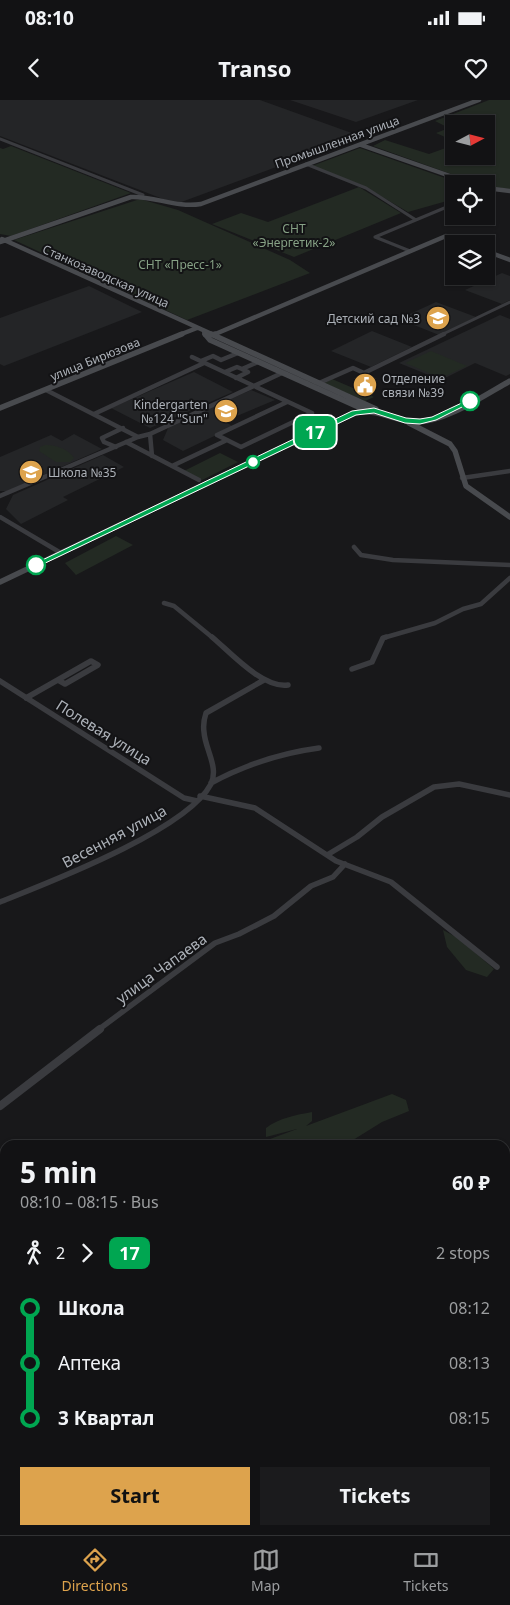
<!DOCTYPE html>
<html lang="en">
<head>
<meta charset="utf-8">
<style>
	body { margin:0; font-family:"Noto Sans",sans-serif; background:#1b1b1d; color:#f1f3f6; height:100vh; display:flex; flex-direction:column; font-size:19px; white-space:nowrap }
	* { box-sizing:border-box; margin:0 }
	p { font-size:16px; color:#9c9ea0 }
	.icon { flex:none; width:28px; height:28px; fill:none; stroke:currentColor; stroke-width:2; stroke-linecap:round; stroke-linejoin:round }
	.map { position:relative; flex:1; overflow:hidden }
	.details { position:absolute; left:0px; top:1040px; width:510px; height:395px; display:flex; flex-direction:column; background:#121214; border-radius:15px 15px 0 0; box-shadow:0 1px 4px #0004,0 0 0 1px #313234 }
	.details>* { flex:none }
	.badge { padding:0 10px; border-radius:8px; font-size:18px; line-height:32px }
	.needle { width:32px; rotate:83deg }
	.buttons { position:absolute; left:445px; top:15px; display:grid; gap:10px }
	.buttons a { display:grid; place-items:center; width:50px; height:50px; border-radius:0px; background:#121214; box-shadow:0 1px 4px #0004,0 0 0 1px #313234; font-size:25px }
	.map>.badge { position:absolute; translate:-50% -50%; box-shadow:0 0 0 2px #fff }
	.legs { display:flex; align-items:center; gap:8px; height:55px; padding:0 20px; font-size:16px }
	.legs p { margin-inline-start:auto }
	.summary { display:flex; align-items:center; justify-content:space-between; height:85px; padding:0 20px }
	h1 { font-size:28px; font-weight:700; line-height:38px }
	.primary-button { display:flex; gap:10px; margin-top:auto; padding:10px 20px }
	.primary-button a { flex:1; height:58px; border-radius:0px; background:#dda34d; color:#111; font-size:20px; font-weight:700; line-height:58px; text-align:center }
	.primary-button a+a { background:#1b1b1d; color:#f1f3f6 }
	ul { padding:0 20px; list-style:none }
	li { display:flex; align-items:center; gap:18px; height:55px; font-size:19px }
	li i { display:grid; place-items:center; width:8px; height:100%; margin:0 6px; background:currentColor }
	li i::after { content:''; width:12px; height:12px; margin:-6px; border:4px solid; border-radius:50%; background:#121214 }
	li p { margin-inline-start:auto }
	li:first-child i { background:linear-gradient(#0000 50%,currentColor 0) }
	li:last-child i { background:linear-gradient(currentColor 50%,#0000 0) }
	.status { display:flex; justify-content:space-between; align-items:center; height:35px; padding:0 25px; background:#121214; direction:ltr }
	.status svg { height:14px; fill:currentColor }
	header { display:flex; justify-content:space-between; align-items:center; height:65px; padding:0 20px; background:#121214; font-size:22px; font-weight:700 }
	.dock { display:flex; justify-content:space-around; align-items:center; height:70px; border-top:1px solid #313234; background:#121214; font-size:14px; color:#9c9ea0 }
	.dock a { display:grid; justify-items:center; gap:2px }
	.dock .active { color:#dda34d }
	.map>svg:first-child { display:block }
</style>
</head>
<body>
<div class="status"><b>08:10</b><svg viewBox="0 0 49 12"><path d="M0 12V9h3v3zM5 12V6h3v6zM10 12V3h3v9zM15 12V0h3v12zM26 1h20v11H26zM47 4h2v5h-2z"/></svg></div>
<header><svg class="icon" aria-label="back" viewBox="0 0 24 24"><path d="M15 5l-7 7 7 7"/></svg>Transo<svg class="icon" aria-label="heart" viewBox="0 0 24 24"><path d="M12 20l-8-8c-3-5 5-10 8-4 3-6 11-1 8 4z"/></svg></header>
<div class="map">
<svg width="510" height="1435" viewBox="0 0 510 1435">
	<rect width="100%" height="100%" fill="#18181a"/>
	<path fill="#242527" d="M0,0H260L360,36L176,104L0,36Z
		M290,0H418L356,22Z
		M502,173L510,176V200L502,204L465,190Z
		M89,186L142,212L4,266L0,264V218Z
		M436,202L476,217L439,235L399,219Z
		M500,215L510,219V274L506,276L475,263L441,280L399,263Z
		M372,231L412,247L371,267L331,251Z
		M194,272L233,292L150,328L111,308Z
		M251,290L275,300L225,321L233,327L183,351L163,340L169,326Z
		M74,334L102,349L7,391H0V357L51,335L62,341Z
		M103,355L124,367L63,397L68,400L21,424L6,409L13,395Z"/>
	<path fill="#232a23" d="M489,0H510V89L486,86V84H479L373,46L385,40L429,54L454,45V56H486V24H454V41L436,33L449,28L435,21Z
		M11,46L131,93L11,136L0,134V48L3,49Z
		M360,48L462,84H454V99L408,112L362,85L312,66Z
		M359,87L401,113L294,157L212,124L241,113L268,122Z
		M140,99L178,110L290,160L310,173L187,220L14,140Z
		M431,251L467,266L441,278L405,263Z
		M332,279L374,297L365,301L324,283Z
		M45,345C55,344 70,350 74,358L70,362H56L39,351L40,347Z
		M220,353L238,362L202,380L184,371Z
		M116,436L133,445L76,475L65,463Z
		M443,830L458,838L494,869L487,877L466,870L447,847Z
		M392,994L406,1000L409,1011L382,1022L345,1045H254L297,1029L266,1037V1028C279,1018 296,1015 312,1012V1021L306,1026Z
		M0,1412H5V1430H51L65,1435H0Z
		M125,1430H234L238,1435H118Z"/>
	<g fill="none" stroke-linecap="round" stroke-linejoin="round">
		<path stroke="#323a3f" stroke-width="2.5" d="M239,1435L244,1430"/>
		<path stroke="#3a3b3f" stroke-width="3" d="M0,39L143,95L141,96
			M306,64L366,88L416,120
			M375,137L454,104
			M375,137L410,151
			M441,235L510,202"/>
		<path stroke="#3a3b3f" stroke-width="4.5" d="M192,257L312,313L241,347L217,335
			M201,261L213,256L221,260L238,253
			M225,272L237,267L242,269L258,262
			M236,278L248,272L242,269
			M319,283L353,268L364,273L444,234
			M46,290L138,337
			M94,314L204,263
			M150,334L152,356
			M217,335L287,302
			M126,342L199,380
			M116,347L104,342L102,338L123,328
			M172,366L227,340
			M462,378L510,371
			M0,396L138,337L150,334L282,273
			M0,417L61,453
			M354,447L361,455L393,460L510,465
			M164,503L174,506L213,538
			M383,538L435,523L463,509L481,504L510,478"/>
		<path stroke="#3a3b3f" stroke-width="5.5" d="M212,537C230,552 263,589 288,585
			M352,569L372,562L383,538L386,537
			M0,581L184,698L197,701
			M26,598L91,561L98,565L65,584L58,580
			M211,683C245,665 281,653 319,648
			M200,696L255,708L336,761L391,782L497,867
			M327,755L357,737L382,717L434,687L459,684L510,695
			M0,802C50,782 187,730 211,684C219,667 205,649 204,632C203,625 204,619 206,613L264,580
			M98,930L215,843L239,834L274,816L311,786L333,777L345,764"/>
		<path stroke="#3a3b3f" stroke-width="8" d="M0,1006L100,929"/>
		<path stroke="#484a4e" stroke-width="4.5" d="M361,45L473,84
			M486,88L510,91
			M2,139L214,235
			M0,142L131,97C155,96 176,108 201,104L479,0
			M486,151L510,160
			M204,231L205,235
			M179,235L197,228
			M213,235L446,136L466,144"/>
		<path stroke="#484a4e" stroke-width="5.5" d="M205,234L210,240L365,310
			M211,234L376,309
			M213,235L215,234
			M0,308L182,234
			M409,323L450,344L455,351L466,386L510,417
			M0,482L355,313C377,308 394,321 415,322C444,323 485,295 510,281"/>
	</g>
	<path fill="#00a651" stroke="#fff" d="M468,300L474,301L436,320L420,324L405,323L374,313L356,315L39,466L32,465L352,311L374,308L406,318L420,319L432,317Z"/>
	<defs>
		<g id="school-disc" transform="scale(1.25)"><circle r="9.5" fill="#dda34d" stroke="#131315"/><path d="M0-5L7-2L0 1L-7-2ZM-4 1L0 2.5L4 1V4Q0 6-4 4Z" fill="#fff"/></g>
		<g id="civic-disc" transform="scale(1.25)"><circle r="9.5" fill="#dda34d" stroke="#131315"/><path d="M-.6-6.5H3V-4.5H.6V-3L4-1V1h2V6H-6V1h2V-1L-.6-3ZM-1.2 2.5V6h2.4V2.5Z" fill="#fff"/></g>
	</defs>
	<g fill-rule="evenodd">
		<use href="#school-disc" x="438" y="218"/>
		<use href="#civic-disc" x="365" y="285"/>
		<use href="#school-disc" x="226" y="311"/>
		<use href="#school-disc" x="31" y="372"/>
	</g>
	<g fill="#fff" stroke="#00a651" stroke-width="2.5">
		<circle cx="470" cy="301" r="9"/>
		<circle cx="253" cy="362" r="6"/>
		<circle cx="36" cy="465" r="9"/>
	</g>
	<g text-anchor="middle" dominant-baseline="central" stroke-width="4" stroke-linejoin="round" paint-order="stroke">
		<g font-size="12" fill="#acb1b8" stroke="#131315">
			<text transform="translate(337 42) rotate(-20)">Промышленная улица</text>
			<text transform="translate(106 176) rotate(24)">Станкозаводская улица</text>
			<text transform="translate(95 259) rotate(-22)">улица Бирюзова</text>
		</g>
		<g font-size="12" fill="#86a185" stroke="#131315">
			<text x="294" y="128">СНТ<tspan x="294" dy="14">«Энергетик-2»</tspan></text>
			<text x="180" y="164">СНТ «Пресс-1»</text>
		</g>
		<g font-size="12" fill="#acb1b8" stroke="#131315" text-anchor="end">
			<text x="420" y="218">Детский сад №3</text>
			<text x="382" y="278" text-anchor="start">Отделение<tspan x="382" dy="14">связи №39</tspan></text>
			<text x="208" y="304">Kindergarten<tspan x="208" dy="14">№124 "Sun"</tspan></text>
			<text x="48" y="372" text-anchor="start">Школа №35</text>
		</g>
		<g font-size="15" fill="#acb1b8" stroke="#131315">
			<text transform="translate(104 632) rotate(32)">Полевая улица</text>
			<text transform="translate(114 736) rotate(-28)">Весенняя улица</text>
			<text transform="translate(161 868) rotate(-36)">улица Чапаева</text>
		</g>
	</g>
</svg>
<div class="buttons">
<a><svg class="needle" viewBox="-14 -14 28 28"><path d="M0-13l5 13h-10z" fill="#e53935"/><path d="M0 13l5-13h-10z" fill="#9c9ea0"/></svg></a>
<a><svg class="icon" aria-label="locate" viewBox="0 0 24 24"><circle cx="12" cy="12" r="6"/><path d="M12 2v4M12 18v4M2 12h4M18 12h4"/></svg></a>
<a><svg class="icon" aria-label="layers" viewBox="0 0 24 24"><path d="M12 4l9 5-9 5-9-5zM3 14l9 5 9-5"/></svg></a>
</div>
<b class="badge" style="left:315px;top:332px;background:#00a651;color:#fff">17</b>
<section class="details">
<div class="summary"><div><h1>5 min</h1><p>08:10 – 08:15 · Bus</p></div><b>60 ₽</b></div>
<div class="legs"><svg class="icon" aria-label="walk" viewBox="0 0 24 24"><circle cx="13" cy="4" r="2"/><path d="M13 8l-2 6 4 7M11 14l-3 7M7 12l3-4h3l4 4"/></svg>2<svg class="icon" aria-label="forward" viewBox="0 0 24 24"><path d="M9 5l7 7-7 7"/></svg><b class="badge" style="background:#00a651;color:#fff">17</b><p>2 stops</p></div>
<ul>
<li><i style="color:#00a651"></i><b>Школа</b><p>08:12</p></li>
<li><i style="color:#00a651"></i><span>Аптека</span><p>08:13</p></li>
<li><i style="color:#00a651"></i><b>3 Квартал</b><p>08:15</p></li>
</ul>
<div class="primary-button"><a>Start</a><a>Tickets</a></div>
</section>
</div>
<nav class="dock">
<a class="active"><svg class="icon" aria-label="directions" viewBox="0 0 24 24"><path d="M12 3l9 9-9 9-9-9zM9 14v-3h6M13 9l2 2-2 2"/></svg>Directions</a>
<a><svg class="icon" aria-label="map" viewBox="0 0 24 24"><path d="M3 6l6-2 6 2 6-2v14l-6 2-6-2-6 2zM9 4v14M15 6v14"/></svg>Map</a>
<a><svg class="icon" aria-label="tickets" viewBox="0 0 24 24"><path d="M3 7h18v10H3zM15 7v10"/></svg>Tickets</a>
</nav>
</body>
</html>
